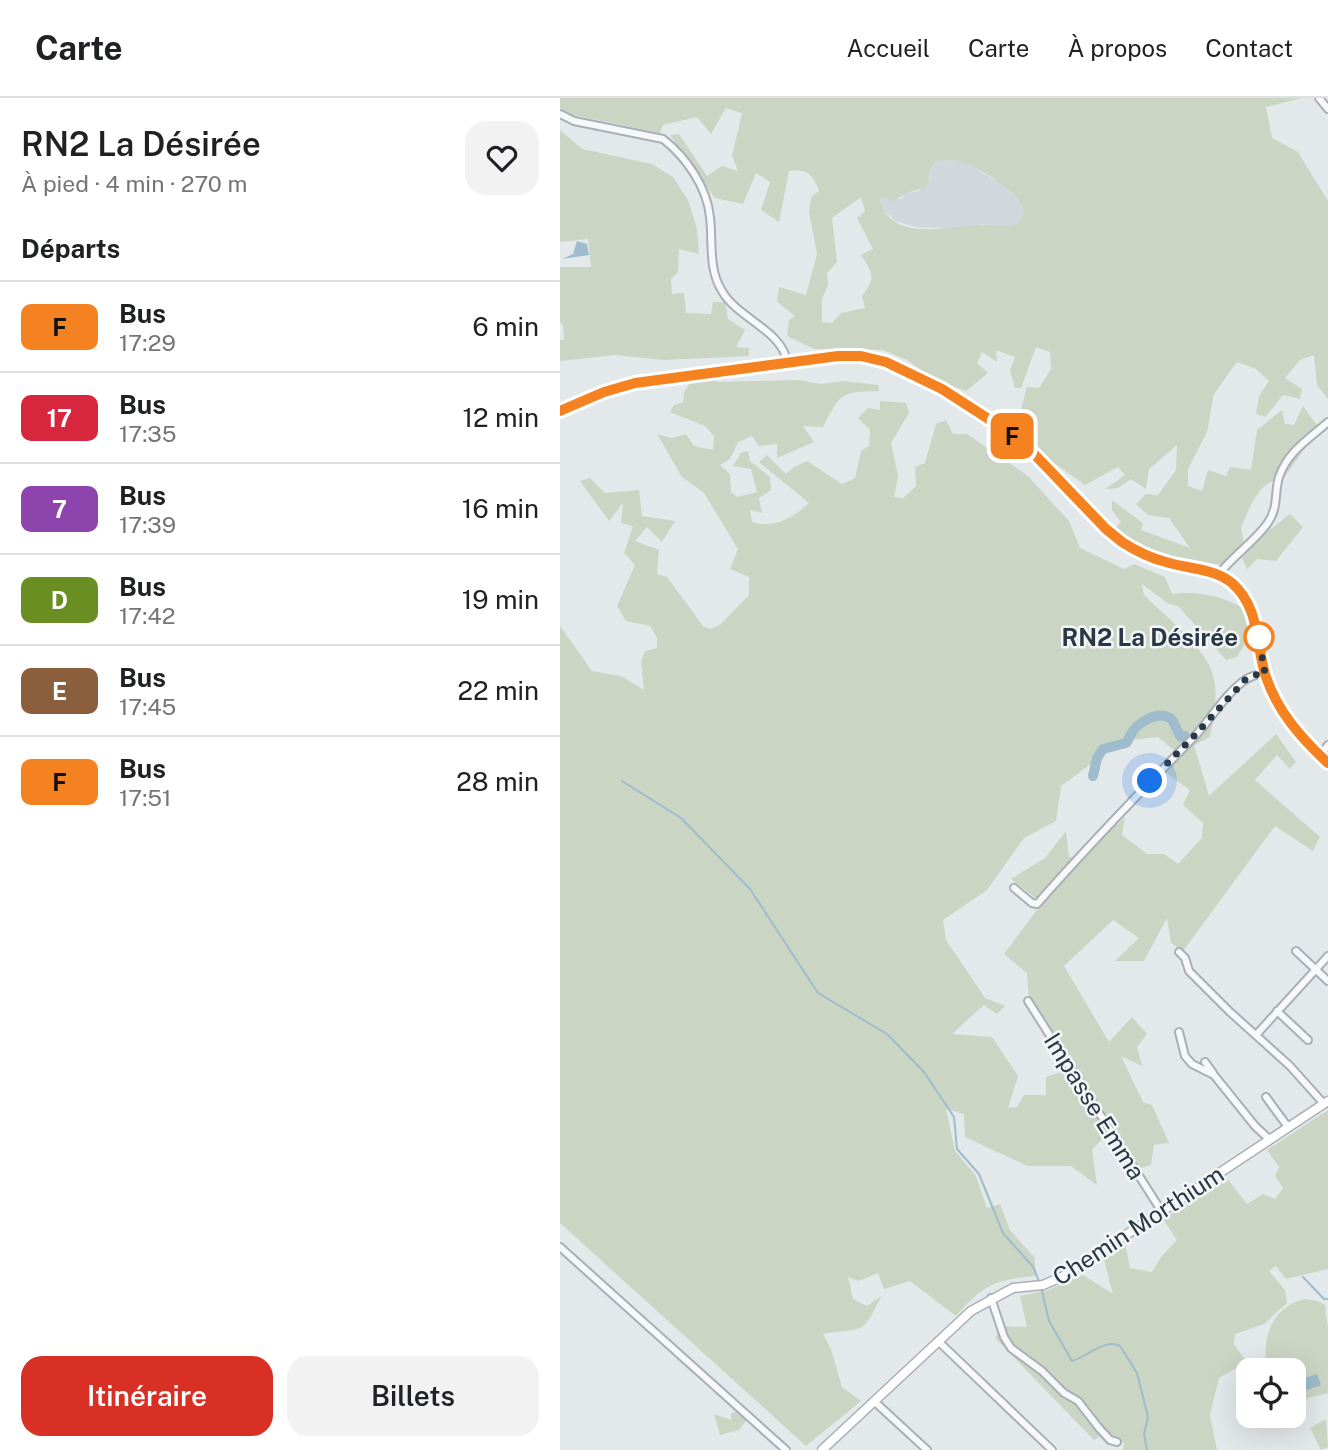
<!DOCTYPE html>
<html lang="fr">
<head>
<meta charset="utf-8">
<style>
	body { margin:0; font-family:"Public Sans",sans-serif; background:#f2f2f2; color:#202124; height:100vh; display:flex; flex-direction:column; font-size:26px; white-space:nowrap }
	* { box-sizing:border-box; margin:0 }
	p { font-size:23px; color:#757577 }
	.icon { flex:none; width:38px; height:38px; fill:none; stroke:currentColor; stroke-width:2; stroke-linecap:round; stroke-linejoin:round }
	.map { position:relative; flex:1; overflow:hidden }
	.drawer { display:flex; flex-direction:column; background:#fff; width:560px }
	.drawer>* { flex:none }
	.badge { padding:0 14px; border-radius:10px; font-size:24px; line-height:46px }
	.controls { position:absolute; left:676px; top:1260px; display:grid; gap:14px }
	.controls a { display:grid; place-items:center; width:70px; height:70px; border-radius:14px; background:#fff; box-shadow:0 7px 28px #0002; font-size:35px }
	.you { position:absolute; width:35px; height:35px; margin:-18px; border:5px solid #fff; border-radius:50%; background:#1a73e8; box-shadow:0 0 0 10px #1a73e833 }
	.map>.badge { position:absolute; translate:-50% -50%; box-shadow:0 0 0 4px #fff }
	h2 { padding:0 21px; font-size:26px; line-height:63px }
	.round { display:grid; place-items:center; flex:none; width:74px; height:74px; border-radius:21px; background:#f2f2f2 }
	.headline { display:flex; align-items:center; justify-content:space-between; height:119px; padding:0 21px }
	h1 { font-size:33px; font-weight:600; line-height:52px }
	.primary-button { display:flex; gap:14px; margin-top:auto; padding:14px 21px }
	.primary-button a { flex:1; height:80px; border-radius:21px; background:#d93025; color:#fff; font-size:28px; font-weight:600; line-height:80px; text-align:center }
	.primary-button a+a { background:#f2f2f2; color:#202124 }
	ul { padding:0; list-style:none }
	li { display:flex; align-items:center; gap:21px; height:91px; padding:0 21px; border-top:2px solid #e0e0e0 }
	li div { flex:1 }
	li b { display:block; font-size:26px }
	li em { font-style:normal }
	li .badge { min-width:77px; font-weight:700; text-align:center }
	header { display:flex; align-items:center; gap:42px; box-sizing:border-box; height:98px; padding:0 35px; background:#fff; border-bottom:2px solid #e0e0e0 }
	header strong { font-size:33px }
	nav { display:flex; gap:38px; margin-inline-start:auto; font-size:24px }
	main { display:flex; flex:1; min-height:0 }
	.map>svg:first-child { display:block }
</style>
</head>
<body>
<header>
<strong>Carte</strong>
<nav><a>Accueil</a><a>Carte</a><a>À propos</a><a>Contact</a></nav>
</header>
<main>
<section class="drawer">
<div class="headline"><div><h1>RN2 La Désirée</h1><p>À pied · 4 min · 270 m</p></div><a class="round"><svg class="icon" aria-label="heart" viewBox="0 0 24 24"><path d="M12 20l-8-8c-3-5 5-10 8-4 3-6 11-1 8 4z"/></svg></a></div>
<h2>Départs</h2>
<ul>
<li><span class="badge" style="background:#f58220;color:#111">F</span><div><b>Bus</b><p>17:29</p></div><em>6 min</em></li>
<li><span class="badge" style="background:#d7263d;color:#fff">17</span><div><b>Bus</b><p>17:35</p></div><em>12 min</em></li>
<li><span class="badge" style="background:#8e44ad;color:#fff">7</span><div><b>Bus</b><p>17:39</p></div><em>16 min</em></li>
<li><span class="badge" style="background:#6b8e23;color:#fff">D</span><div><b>Bus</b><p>17:42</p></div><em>19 min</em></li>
<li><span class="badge" style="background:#8b5e3c;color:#fff">E</span><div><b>Bus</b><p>17:45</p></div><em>22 min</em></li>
<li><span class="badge" style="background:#f58220;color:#111">F</span><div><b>Bus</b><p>17:51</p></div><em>28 min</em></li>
</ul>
<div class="primary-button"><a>Itinéraire</a><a>Billets</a></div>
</section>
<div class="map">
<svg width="768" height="1352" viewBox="0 0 768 1352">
	<rect width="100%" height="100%" fill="#e3e8eb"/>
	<path fill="#d1d7dd" d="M397,62L416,70L422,75L443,86L462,106L464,113L462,122L456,127L437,129L423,126L393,131L356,129L335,123L321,109L320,101L326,99L341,101L346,95L359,93L370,81L369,74L376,63Z"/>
	<path fill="#cbd5c4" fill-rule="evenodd" d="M0,0H742L706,9L712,40L738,54L768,103V301L757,287L754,257L740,262L725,280L742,291L740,301L723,297L705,319L696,316L699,298L709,283L696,271L677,264L654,296L647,334L628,371V388L642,393L648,372L666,378L670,369L691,372L697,332L722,312L725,326L734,327L743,308L759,330L723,381C699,381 689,411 681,430L684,445L663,467C626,461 583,457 555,430L561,424L552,412V402L583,425L581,432L630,450L609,420L588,417L576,406L586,396L598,397L616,372L617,347L589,371L586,391L571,381L558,390L545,391L565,377L558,369L525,387L493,364L457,326L467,289L479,290L491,271L490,254L476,249L461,290H455L450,272L455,259L436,252L437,264L422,254L417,265L428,275L406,293L374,281L347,262L323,252L254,251L227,238L229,222L235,218L217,204L219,189L246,197L257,156L249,114L251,99L259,93C253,76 247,71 229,73L219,124L201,112L210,84L196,75L183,106L155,100L110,37L119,36L147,78L162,68L178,73L172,58L182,15L166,10L151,36L137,19L103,27L100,35L8,16L0,10ZM396,62C403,66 410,66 416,70C430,78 467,99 463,117C461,123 458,126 452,127C441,130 431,126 420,127C396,128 356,138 334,123C327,118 321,110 320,101L326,99L332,103C339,101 342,97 347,95C359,90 371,93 369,74L376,63ZM301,99L305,113L297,120L313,151L301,157C313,175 316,180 302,198L305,210L281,215L272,225L262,224V201L268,187L267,175L277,164L272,120Z
		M0,32L22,51L92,66L113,79L128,102L137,131L139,156L119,151L118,174L111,181L112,196L124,195L126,215L151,216L153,204H165L168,221L185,232L176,249L189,250V258L104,262L55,257L0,263V242H4L3,227L0,224V169H31L28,141L0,144Z
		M145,279L159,284L238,282L261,286L283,283L318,287L319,293C281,294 280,295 263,329L243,328L254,344L217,360V346L199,348L192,338L178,344L170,361L160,367L170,376L171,394L177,399L197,394L191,371L173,368L181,355L188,353L190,363L210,379L211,392L199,400L202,415L190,412L192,424C214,431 233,420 249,405L199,364L207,357L226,376L234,369L247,363L282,386L295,380L301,353L309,348L310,332L298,320L308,310L320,312V303L346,305L349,315L331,345L338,378L334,399L343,400L356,388L355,369L365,365L376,326L386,322L393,336H407L468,378L509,423L520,450L564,471L574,466L605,479L612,496C631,493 659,497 677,507C687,512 690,524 691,535L677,559L666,562L618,508L607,505L582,486L584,497C605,518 642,546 652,574C659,594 654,618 650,639L634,647L649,698L716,636L736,664L730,671L717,657L695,682L760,739L753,753L715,728L623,853L611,845L607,820L584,863H555L579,840L553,822L504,868L549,944L572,919L587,936L577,949L582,968L561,958L583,1004L592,1007L609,1045L594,1047L591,1067L578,1071L538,1004L469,903L467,875L444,856L482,805L451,781L485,760L506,733L509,759H522L565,719L562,737L587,756H604L618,766L642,740L643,725L623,707L630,692L607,676L614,652L598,639L562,643L501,688L496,723L464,740L427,792L383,822L386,842L425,900L445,908L437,916L424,907L392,936L432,939L458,978L448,1010L457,1009L464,997H486V979L508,972L535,1012L543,1040L532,1052L537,1087L511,1068H468L405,1039L404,1016L386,1011L395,1053L416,1078L427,1110L440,1106L450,1132L475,1160V1178C434,1182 423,1187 396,1218L350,1183L324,1191L318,1175L299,1183L288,1179L293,1201L307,1208L321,1198C302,1239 304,1229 263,1236L271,1251L282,1289L301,1303L246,1348L0,1125V528L32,573L61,578L84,592L81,564L85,553L97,550V540L90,528L66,523L57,508L75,467L64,455L73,428L61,425L63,405L49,423L20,383L30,380L45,395L79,392L82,418L115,423L102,444L87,429L75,443L99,452L97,476L107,479L143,528L150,531L160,527L189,497V479L170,471L178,451L144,395L122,379L97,336L111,340L126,336L134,348L153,352L154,338L145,328L110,314L114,307L123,304L124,295L132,281Z
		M730,416L743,429L716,463L697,461L687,471L682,460L699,440Z
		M768,1012V1171L726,1181L716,1168L709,1173L725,1192L727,1205L704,1226L675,1236L674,1247L687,1264L659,1280L650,1317L657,1352H563L564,1345L546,1334L534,1342L435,1240L442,1228L467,1229L460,1198L488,1192L523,1177L553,1196L544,1162L565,1145L570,1170L592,1174L601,1159L617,1142L603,1121L666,1079L687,1106L703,1096L715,1101L723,1090L715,1078L719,1069L707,1052Z
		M745,1201L757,1203L765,1207L768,1231V1295L744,1301L742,1308L733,1305V1272H707C702,1241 710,1209 745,1201Z
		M180,1313L186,1323L179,1332L160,1337L154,1316L171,1322V1315Z
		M766,1321L768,1349L761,1352L750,1330Z"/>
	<path fill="#9ebccb" d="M17,143L27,146L29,157L2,161L13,156Z
		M757,1276L761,1287L742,1294L738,1282Z"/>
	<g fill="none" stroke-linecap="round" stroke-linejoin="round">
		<path stroke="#9ebccb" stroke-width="2" d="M62,683L121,720L190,791L258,895L327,936L364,974L394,1019L397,1051L419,1076L443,1135L474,1170L479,1184
			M743,1179L764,1201H768
			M481,1189L489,1223L512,1263C527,1259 545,1240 560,1248L577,1275L588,1319L584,1336L587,1352"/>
		<path stroke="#9ebccb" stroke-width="10" d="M533,678L537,660L543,651L566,645C569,642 569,639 571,636C577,625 597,612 610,620C615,623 616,633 621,639L625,638"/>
		<g stroke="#a8b0b6" stroke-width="10">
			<path id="street" d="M759,0L768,11
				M0,16L14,23L103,41C126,59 147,89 150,119C153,144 148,171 162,193C177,220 223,233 227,264
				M659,476C673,458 694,444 707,426C719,410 714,395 719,379C728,353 749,341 768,324
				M760,658L768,647
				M454,790L472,805L477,806C528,748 581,693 635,638C651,621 665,596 685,582C691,578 698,576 705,576
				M736,853L768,883
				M619,854L625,860L629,873L670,914L730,968L764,1006
				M468,903L602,1114
				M717,913L748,942
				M619,934L625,958L632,966L654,977L695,1028L709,1041
				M696,937L768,858
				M645,964L653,975
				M706,999L728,1029
				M0,1149L226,1352
				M431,1200L444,1239L451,1250L482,1273L504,1295L518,1303L539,1330L550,1342L557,1344
				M378,1243L492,1352
				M315,1304L367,1352"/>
		</g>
		<g stroke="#a8b0b6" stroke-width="11">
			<path id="secondary" d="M262,1352L411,1213L453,1190L483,1187L504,1178L768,1003"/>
		</g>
		<g stroke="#a2aeb7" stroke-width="13">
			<path id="primary" d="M0,313L45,294L75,285L278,258H301L326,264L382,291L427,320L475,357L546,431L562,444C576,453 590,460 606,464C630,471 657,471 676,489C701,514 695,548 706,579C718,614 741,640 768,665"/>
		</g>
		<use href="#street" stroke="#f6f8f9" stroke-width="6"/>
		<use href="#secondary" stroke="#fff" stroke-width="8"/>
		<use href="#primary" stroke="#fff" stroke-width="10"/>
	</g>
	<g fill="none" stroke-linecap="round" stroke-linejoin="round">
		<g stroke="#fff" stroke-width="16">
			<path id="line" d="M0,313L44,294L75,285L278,258H301L326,264L382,291L427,320L475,357L546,431L562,444C576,453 590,460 606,464C628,471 654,470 672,485C701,511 695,546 706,579C718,614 741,640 768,665"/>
		</g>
		<use href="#line" stroke="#f58220" stroke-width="10"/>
		<path stroke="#2a3844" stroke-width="7" stroke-dasharray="0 12.6" d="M590,683L635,637L685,582L698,576H705L697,530L699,539"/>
	</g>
	<circle fill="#fff" stroke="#f58220" stroke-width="3.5" cx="699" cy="539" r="14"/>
	<g text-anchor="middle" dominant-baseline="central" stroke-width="5" stroke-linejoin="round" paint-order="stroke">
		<g font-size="24" font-weight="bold" fill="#2a3844" stroke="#f3f6f8" text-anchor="end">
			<text x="678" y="539">RN2 La Désirée</text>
		</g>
		<g font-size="24" fill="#2a3844" stroke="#f3f6f8">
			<text transform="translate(535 1008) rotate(58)">Impasse Emma</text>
			<text transform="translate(578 1127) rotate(-33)">Chemin Morthium</text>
		</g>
	</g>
</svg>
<div class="controls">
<a><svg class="icon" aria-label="locate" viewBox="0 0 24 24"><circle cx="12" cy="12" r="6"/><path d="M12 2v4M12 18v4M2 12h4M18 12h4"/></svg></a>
</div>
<div class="you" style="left:590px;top:683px"></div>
<b class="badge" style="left:452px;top:338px;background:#f58220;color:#111">F</b>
</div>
</main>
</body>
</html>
